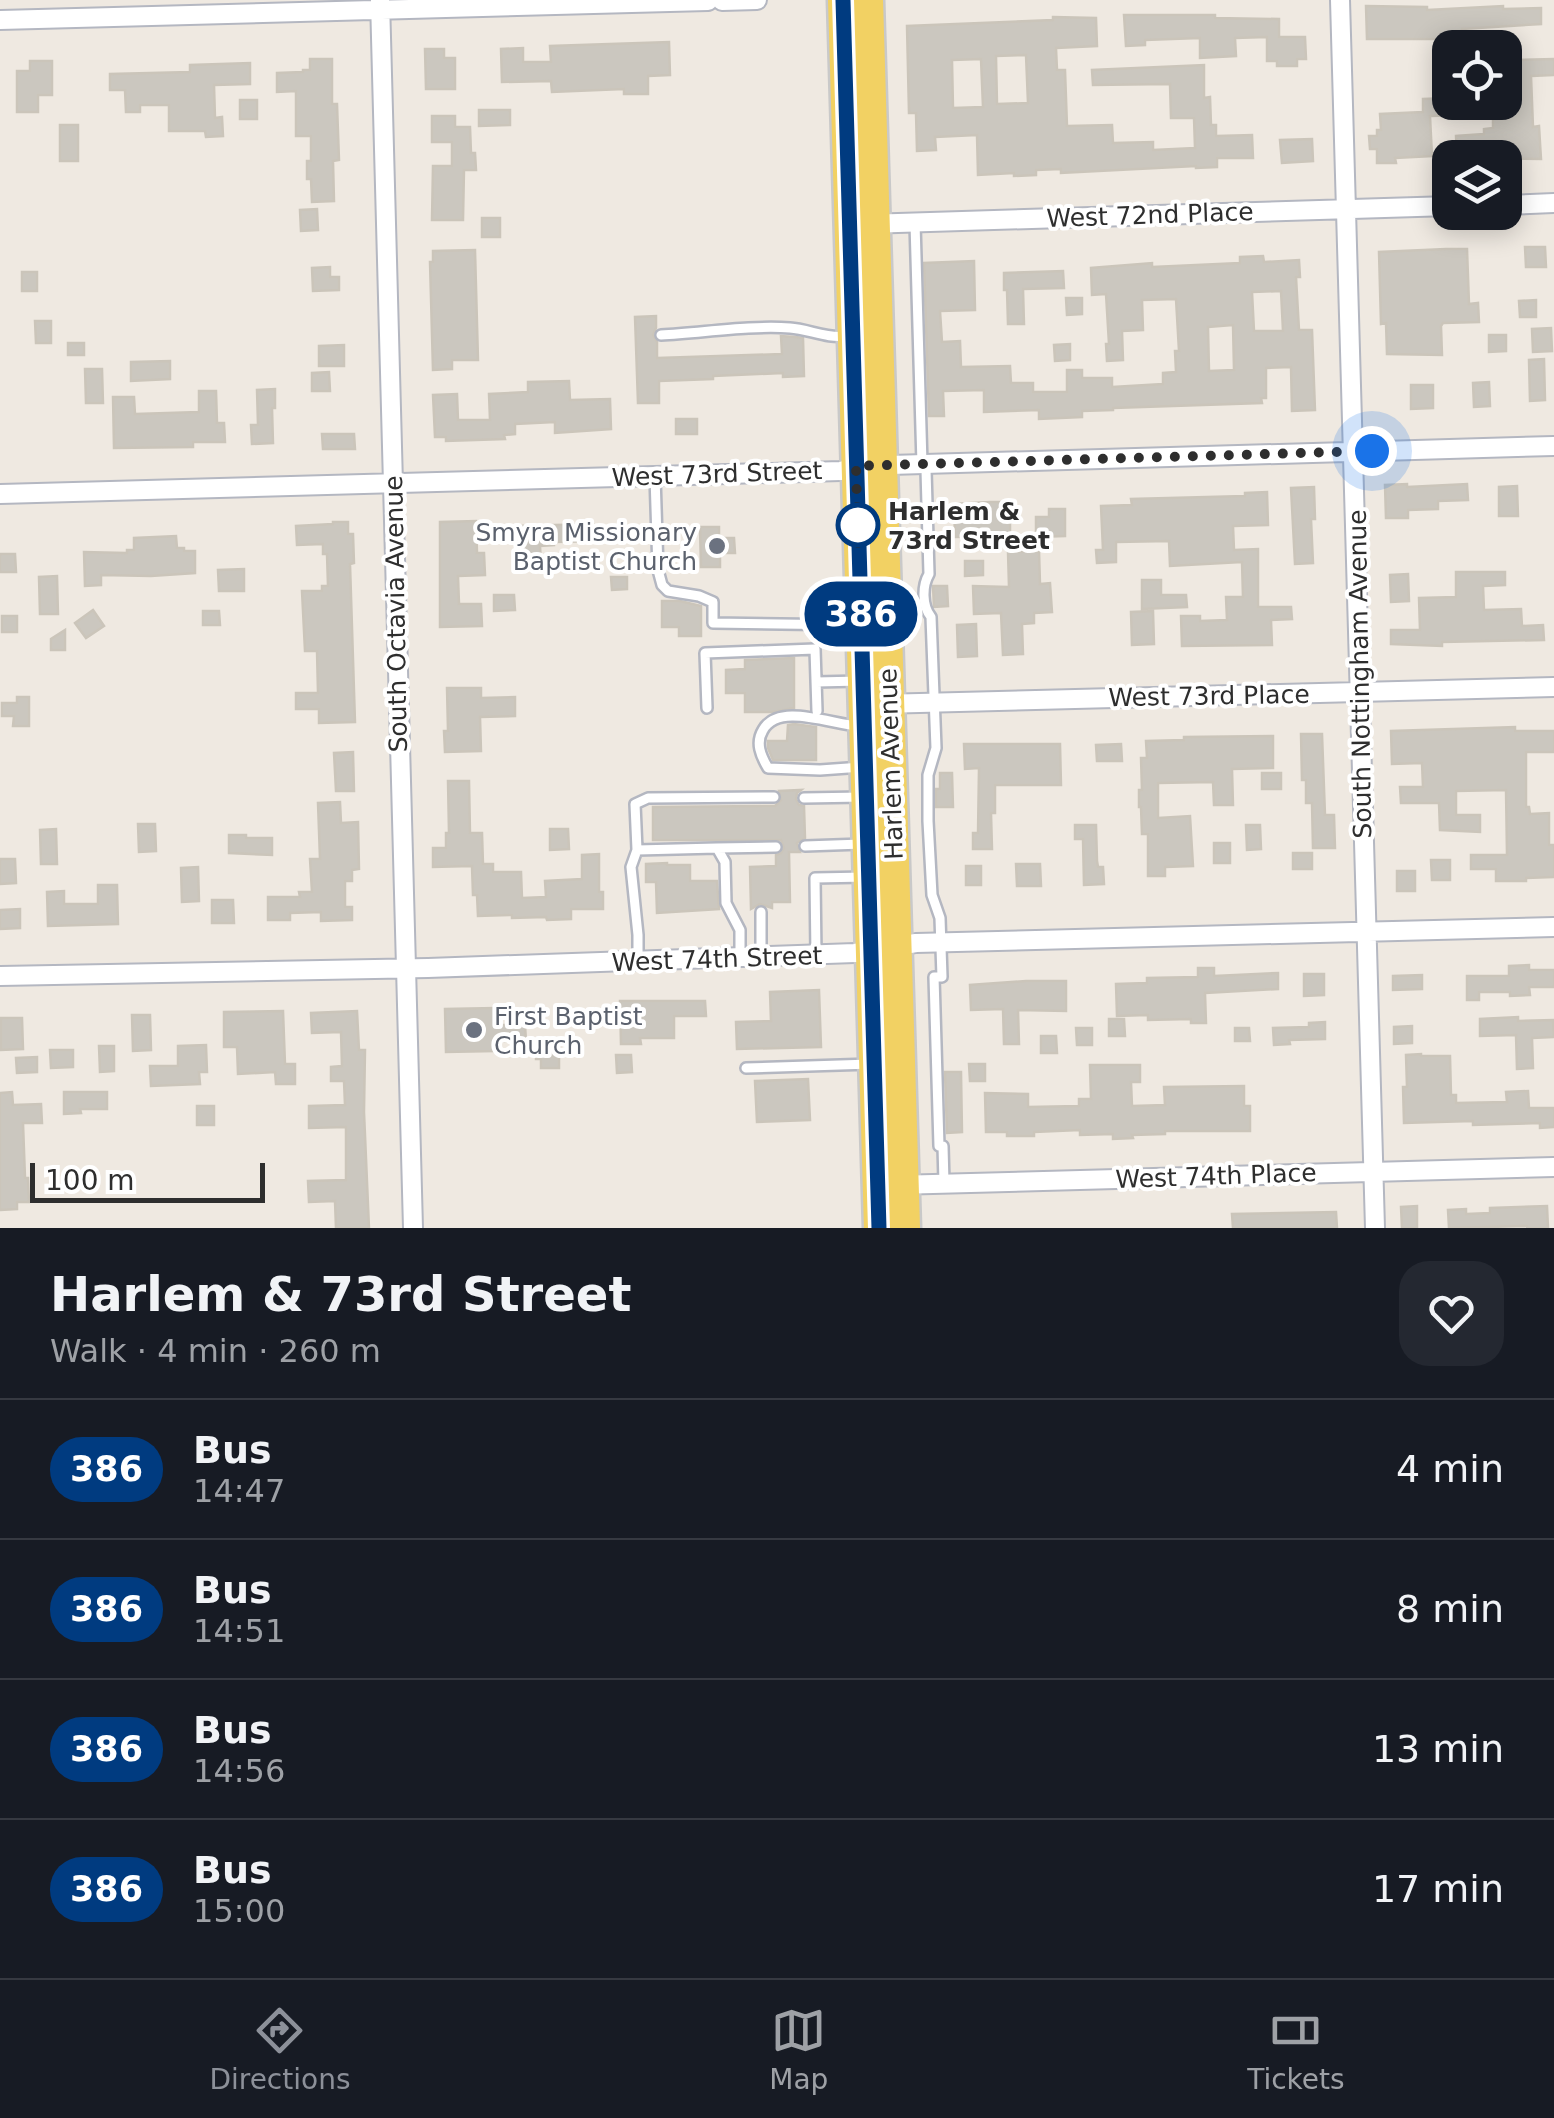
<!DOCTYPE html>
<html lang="en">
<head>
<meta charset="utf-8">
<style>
	body { margin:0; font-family:"DejaVu Sans",sans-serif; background:#242831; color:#f1f3f6; height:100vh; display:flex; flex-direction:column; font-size:38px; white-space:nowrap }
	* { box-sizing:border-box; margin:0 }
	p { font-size:32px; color:#9ea1a6 }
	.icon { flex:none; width:55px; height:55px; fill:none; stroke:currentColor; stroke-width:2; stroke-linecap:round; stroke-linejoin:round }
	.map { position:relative; height:1228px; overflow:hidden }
	.drawer { display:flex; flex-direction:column; background:#171b24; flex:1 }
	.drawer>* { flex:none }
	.badge { padding:0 20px; border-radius:32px; font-size:35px; line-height:65px }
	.controls { position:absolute; left:1432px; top:30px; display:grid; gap:20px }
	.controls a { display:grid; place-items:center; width:90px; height:90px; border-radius:20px; background:#171b24; box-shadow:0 5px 25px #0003; font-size:50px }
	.scale { position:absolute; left:30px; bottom:25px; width:235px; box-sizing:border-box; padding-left:10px; border:5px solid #2e2e2e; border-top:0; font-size:28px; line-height:35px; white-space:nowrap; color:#2e2e2e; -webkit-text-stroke:8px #fff; paint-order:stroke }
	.you { position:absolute; width:50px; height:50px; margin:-25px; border:8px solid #fff; border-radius:50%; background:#1a73e8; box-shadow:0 0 0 15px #1a73e833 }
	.map>.badge { position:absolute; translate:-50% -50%; box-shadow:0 0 0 5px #fff }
	.round { display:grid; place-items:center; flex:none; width:105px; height:105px; border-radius:30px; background:#242831 }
	.head { display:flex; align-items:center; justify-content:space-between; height:170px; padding:0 50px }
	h1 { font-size:48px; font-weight:700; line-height:75px }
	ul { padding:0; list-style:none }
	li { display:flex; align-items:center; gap:30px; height:140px; padding:0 50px; border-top:2px solid #363941 }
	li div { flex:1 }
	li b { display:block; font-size:38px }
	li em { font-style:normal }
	li .badge { min-width:110px; font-weight:700; text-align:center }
	.tab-bar { display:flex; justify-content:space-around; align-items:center; height:140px; border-top:2px solid #363941; background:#171b24; font-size:28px; color:#9ea1a6 }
	.tab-bar a { display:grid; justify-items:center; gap:5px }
	.tab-bar .on { color:#8c9099 }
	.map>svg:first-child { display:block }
</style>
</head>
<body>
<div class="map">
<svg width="1554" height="1228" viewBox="0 0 1554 1228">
	<rect width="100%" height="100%" fill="#efe9e1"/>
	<path fill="#cbc7bf" stroke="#cbc5ba" stroke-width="2.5" fill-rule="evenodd" d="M1366,6L1427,7V10L1503,6V9L1541,8V24L1462,29V42H1450V39H1367Z
		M1124,15H1215V18L1279,19V37H1305L1306,59H1297V66H1277V61H1267V37L1235,38L1236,56L1200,58V38L1145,40V45L1126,46Z
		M1053,17L1096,18L1097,46L1056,48L1057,70H1065L1067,126L1112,125L1113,143L1153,142V150L1195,148L1194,118H1171L1170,84L1093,85L1092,70L1204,65V98L1210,97L1211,125H1216V136L1252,135L1253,158H1217V167L1196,168V166L1061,173V169L1036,170V175L1014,176V173L978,175L977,135L935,137L936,150L917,151L916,113H909L907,26L1053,20ZM1026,55L1028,103L997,104L996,56ZM981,59L983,107L953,108L952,60Z
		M669,42L670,75L648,76V94H624V89L552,92L551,81L502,82L501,49L523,48V62H551L550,46Z
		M425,49H444V58H455V89H426Z
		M310,59H332V104H337L339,160L333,161L334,201L312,202L311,179H307V161H311V136H296V91L277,92V73L303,72V70H310Z
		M1554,59V75L1531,76L1533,127L1539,126L1541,159L1457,158L1456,136L1484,134V129L1493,128V102H1505V100H1513V60Z
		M30,61H52V95H38V112H17V71H30Z
		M250,63V84L214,85L215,118L222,117L223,136L206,137L205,131H169V105H140V112H126L125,90H110V74L190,72V65Z
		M1450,98V102H1458V115L1430,116L1432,156L1395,158L1396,163H1377V149H1370L1369,136H1377V130H1381L1380,114L1423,112V99Z
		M240,100H257V119H240Z
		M479,110H510V125L479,126Z
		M432,116H455V127H470L471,153H475L476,170H464L463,220H432L433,166H452V142H432Z
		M60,125H78V161H60Z
		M1312,139L1313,161L1282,163L1280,140Z
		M317,209L318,230L301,231L300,210Z
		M482,218H500V237H482Z
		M1525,247H1545L1546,267H1526Z
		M1446,249H1467L1469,304L1478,303L1479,322L1443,323L1441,326L1442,355L1387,354L1386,323L1381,324L1379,252Z
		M475,250L478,360H452V369L433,370L430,262H433V251Z
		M1263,256L1264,262L1299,260L1300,277H1296L1299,330H1312L1315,410L1292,411L1291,367L1266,368V398H1261L1262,403L1113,408V410L1082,411V417L1039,419V410L984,412V390L943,391L944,416H929L924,263L974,261L975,310L940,311L942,342L960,341L961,367L1010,366L1011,383H1033V392H1067V370H1082V378H1112V387L1163,384V373L1176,372L1175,351H1179L1176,299L1142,300L1143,330L1122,331L1123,360L1107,361L1106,344H1109L1106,294L1092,295L1091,268L1152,263V267L1240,263V257ZM1281,291L1283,331H1254L1252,292ZM1233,325L1234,370L1209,371L1208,327Z
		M330,267V277H339V290L313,291L312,268Z
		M1063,271L1064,288L1023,289L1024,324H1008L1007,290H1004V273Z
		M22,272H37V291H22Z
		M1066,298H1082V314L1067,315Z
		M1536,300V317H1520L1519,301Z
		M656,316V328L653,335L657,342V358L782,354L781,336L796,337L803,338L804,376L783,377V373L713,376V379L659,381V403H638L635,317Z
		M35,321H51V343H36Z
		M1551,328L1552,351L1533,352L1532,329Z
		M1489,335H1506V351L1489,352Z
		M68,343H84V355H68Z
		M1070,344V360L1055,361L1054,345Z
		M344,345V366H319V346Z
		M1544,359L1545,400L1530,401L1529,360Z
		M170,361V379L131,381V362Z
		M85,369H102L103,403H86Z
		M329,372L330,391H312V373Z
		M569,381L570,400L610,399L611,429L555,433V422L515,424V434L504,435L505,439L446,441V437H435L433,395L457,394L458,420H490L489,394L528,392V382Z
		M1489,382L1490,406L1474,407L1473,383Z
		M1411,385H1433V408L1411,409Z
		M275,389V408H272L273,443L252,444L251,425H258L257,390Z
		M199,391H216L217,423H224L225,442H193V447L114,448L113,397H134L135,414L199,412Z
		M676,419H697V434H676Z
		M322,434H354L355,449H323Z
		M1407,484V487L1467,484L1468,500L1438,501V509L1408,510V518H1386L1385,485Z
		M1517,486L1518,516H1499V487Z
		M1314,487L1315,519H1311L1313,563L1295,564L1291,488Z
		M1267,492L1268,525L1233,526L1234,550L1258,549V607H1291L1292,619L1271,620L1272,645L1182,646L1181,616H1200V621L1227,620L1226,597H1243L1242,562L1170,566L1169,541L1116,542V562L1097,563L1096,550H1103L1101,506L1132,505L1131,499L1245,496V493Z
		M990,502H1010V536L955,537L954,504Z
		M1049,509H1065V536L1036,537V517H1049Z
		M476,521L477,553H484L485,575L458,576L459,604H481L482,626L440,627V522Z
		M333,522H348V534H353L354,563L350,564L355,722L319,723V709H296V693H318L317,651H305L302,591H322V586H328L327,554H323V544L297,545L296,526L333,524Z
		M593,524L594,541L554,542V545L540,546L541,564L518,565L517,526Z
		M700,527H719V538H734L735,553H720V567H701Z
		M176,536L177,548H184V551H195V573L151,576L101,575V585L85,586L84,552L127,553V550H134V538Z
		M1039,551L1040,584L1050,583L1052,612L1034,613V623L1022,624L1023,654L1003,655L1001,613L974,614L973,586L1009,587L1008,552Z
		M0,554H15L16,572H0Z
		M965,561H983V575L965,576Z
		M244,569V591H219L218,570Z
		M1456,572H1505V585L1483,586L1484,610L1521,609L1522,626L1543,625L1544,640L1442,642V646L1391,644V630H1420L1419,598L1456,597Z
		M1408,574L1409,601L1391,602L1390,575Z
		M57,576L58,614H40L39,577Z
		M611,577H627V589L612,590Z
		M1142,580H1161V595H1186L1187,607L1142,609Z
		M933,586H947L948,606L934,607Z
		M494,595H514L515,610L494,611Z
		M662,601H680L701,606V636H679V627H662Z
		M93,610L104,626L86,638L75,623Z
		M203,611H219L220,625H203Z
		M1153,611L1154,644L1132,645L1131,612Z
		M2,616H17V632H2Z
		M976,624L977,656L958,657L957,625Z
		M65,630V650H51V639Z
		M794,658V708L773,712H745V693H726V670L745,669V660Z
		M447,688H481V698L515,697V716L480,717L481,751L445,752L444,731H448Z
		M17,697H29V726H13L14,716H2V703H17Z
		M794,724L816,727V760H773L768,748V741H787L788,725Z
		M1515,727V731H1554V752H1526V807H1529L1530,814L1549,813V845H1554V877L1526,878V881H1496V869H1471V855H1507L1506,790L1456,791V815H1480V832L1440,830L1439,803H1401L1400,787H1423L1422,763L1392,764L1391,731Z
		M1301,734H1322L1325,815H1334L1335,848H1313L1312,803H1306V780H1302Z
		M1273,736V768L1232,769L1233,805H1214L1213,782L1158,783V818L1190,816L1193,866L1165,867V876H1148V834H1142L1141,807H1139V790H1142L1141,758H1147L1146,741L1184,740V737Z
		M964,744H1060L1061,785H995V813H991L992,849H973V833H978L979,768L965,769Z
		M1121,744L1122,761H1097L1096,745Z
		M353,752L354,791H336L334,753Z
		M940,773H952L953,807H936V789H940Z
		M1262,773H1281V789H1262Z
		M448,781H469L470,833H482L483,864H493V872H521L522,898L546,897L545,881L582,879V855L599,854V892H603V909H571V919L547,920L546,917L512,918V915L478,916L477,895H473L472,866L433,867V848H446V833H449Z
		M801,790L797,793L796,799L799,805L804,806L805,838L797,843L800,852H789L790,902H772V908L760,904L751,909L750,867L776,866V855L781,853L784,848L781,840H653V807L775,806L781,800L779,791Z
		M340,802L341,823L358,822L359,869L352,870V881H345V907H352V920L321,921V912L290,913V920H268V897H300L299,892H312L310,859H320L318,803Z
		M138,824H155L156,851L139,852Z
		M1075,825H1096L1097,861L1098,867H1103L1104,884L1084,885L1083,839H1075Z
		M1246,825H1260L1261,849L1247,850Z
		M56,829L57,864H41L40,830Z
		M550,829H568L569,849L550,850Z
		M229,835H246V838H272V855L229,853Z
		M1214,843H1230V863H1214Z
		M1293,853H1312V869H1293Z
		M0,859H15L16,883L0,884Z
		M1431,860H1450V880H1432Z
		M667,863V865H690V881H717L719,909L657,913L656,882H646V864Z
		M1016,864H1040L1041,886H1017Z
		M966,866H981V885H966Z
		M198,867L199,901L182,902L181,868Z
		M1397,871H1415V891H1397Z
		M98,885H117L118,924L48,926L47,892L64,891V904H98Z
		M212,900H233L234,923H212Z
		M20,909V928L0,929V910Z
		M1529,965V970H1554V987H1529L1530,995L1510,996V992H1479V1000H1467V976H1509V966Z
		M1198,968H1214V976L1278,973V989L1205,993L1206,1023H1191V1019L1148,1020V1015L1117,1016L1116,984L1147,983V978L1198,977Z
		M1304,974H1324V995L1304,996Z
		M1422,975V989L1393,990V976Z
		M1026,981H1066V1011L1018,1010L1019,1044H1004L1003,1009L971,1010L970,985Z
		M819,990L821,1047L737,1049L736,1022L771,1021L770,992Z
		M620,1001H705L706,1016H674V1038H640L641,1044H621Z
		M495,1008V1025H525L526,1041H495V1051L446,1052L445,1009Z
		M283,1011L285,1064H295V1084H276L275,1072L238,1074L237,1047H224V1012Z
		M357,1011L359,1050H365L364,1112L369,1228H336L335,1201L309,1202L308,1181L346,1180V1127L309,1128V1106L345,1105L344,1081H331V1067L342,1066L341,1032L312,1033L311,1013Z
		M132,1015H150L151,1050L133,1051Z
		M1518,1017V1021L1553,1020L1554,1037L1532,1038L1533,1068L1517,1069L1516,1035L1480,1036V1019Z
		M1,1018H22L23,1049L1,1050Z
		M1109,1019H1124L1125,1036H1109Z
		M1325,1022V1039L1289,1040L1290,1044L1274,1045L1273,1028L1309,1027V1023Z
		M1412,1026V1043L1394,1044V1027Z
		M1076,1028H1092V1045H1077Z
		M1235,1028H1249L1250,1041H1235Z
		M1041,1036H1056L1057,1053H1041Z
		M536,1042H559V1068H541V1059H536Z
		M206,1045L207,1072H199L200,1084L151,1086L150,1066H178V1046Z
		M99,1046H114V1071L100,1072Z
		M50,1050H73V1067L51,1068Z
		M1421,1054V1056H1450L1451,1095H1456V1103L1507,1102L1506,1092L1528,1091L1529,1108H1554V1127L1540,1128V1123L1473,1125V1121L1404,1123L1403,1087H1407L1406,1055Z
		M616,1055H631L632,1072L617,1073Z
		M37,1057V1072L17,1073L16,1058Z
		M969,1064H985V1081H970Z
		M1090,1065H1140V1082H1131L1132,1106L1165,1105L1164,1087L1244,1086V1106H1250V1131H1165V1134L1132,1135L1133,1138L1113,1139V1134L1080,1135V1130L1034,1132V1136H1007V1132H986L985,1093L1028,1094V1107L1079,1106V1099H1091Z
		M945,1072H961L962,1132L947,1133Z
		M808,1079L810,1120L757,1122L755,1081Z
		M12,1092L13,1105L41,1104L42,1123H23L25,1178H28L29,1202H17V1209L0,1210V1093Z
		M64,1092H107V1109H80L81,1113L64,1114Z
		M197,1106H214V1125H197Z
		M1417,1206V1228H1402L1401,1207Z
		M1547,1206L1548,1228H1527V1226L1449,1228L1448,1210L1466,1209V1214L1490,1213V1208Z
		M1336,1212L1337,1228H1233L1232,1214Z"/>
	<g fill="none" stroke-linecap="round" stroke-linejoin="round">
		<g stroke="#b4b7c1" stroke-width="14">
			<path id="lane" d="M915,223L922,464L926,470L929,574C922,586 922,606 931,617L936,748L928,775V821L932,895L940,918L942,977H934L939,1146H943L944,1183
				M661,335C702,333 750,325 790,328C808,329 828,339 845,336
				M655,476L658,570L662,585L668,591L699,596L713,602V623L855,625
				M816,682L860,681
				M707,708L705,653L815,649L817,711
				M861,726C835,726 779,701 763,730C755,743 761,756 768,768L820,770L862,767
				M804,798L862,797
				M805,846L862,844
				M717,848L776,847
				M637,850L717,848L725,862L726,903L740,930V958
				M761,912V957
				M816,955L815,878L866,877
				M638,962V935L631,867L637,850L635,804L648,798L774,797
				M746,1068L871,1064"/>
		</g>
		<g stroke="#b4b7c1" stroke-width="22">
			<path id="street" d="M380,0L413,1228
				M1340,0L1375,1228
				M722,1L757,0
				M0,20L708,1
				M1505,205L1554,203
				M866,224L1450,206
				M0,494L841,471L856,466L1554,446
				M880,704L1554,687
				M0,976L428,968L855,953L916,943L1554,927
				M895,1185L1554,1167"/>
		</g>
		<g stroke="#c9c9c9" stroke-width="35">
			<path id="primary" d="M843,0L879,1228
				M868,0L905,1228"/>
		</g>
		<use href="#lane" stroke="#fff" stroke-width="9"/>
		<use href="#street" stroke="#fff" stroke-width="18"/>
		<use href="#primary" stroke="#f2d163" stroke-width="30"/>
	</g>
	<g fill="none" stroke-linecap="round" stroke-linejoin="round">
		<g stroke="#fff" stroke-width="22">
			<path id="line" d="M843,0L879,1228"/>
		</g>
		<use href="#line" stroke="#003b80" stroke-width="15"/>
		<path stroke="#2e2e2e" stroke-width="10" stroke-dasharray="0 18" d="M858,525V543L856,466L1372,451"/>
	</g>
	<circle fill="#fff" stroke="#003b80" stroke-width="5" cx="858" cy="525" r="20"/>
	<g fill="#6b7280" stroke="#fff" stroke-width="4">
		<circle cx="717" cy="546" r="10"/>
		<circle cx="474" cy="1030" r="10"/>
	</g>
	<g text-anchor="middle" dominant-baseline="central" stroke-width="8" stroke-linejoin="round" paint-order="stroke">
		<g font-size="25" fill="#2e2e2e" stroke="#fff">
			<text transform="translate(1150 215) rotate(-2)">West 72nd Place</text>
			<text transform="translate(717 474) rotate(-2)">West 73rd Street</text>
			<text transform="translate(396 614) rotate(-91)">South Octavia Avenue</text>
			<text transform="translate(1360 674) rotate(-91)">South Nottingham Avenue</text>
			<text transform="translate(1209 696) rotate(-1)">West 73rd Place</text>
			<text transform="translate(891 764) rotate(-92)">Harlem Avenue</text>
			<text transform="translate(717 959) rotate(-2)">West 74th Street</text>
			<text transform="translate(1216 1176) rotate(-2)">West 74th Place</text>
		</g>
		<g font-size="25" font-weight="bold" fill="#2e2e2e" stroke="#fff" text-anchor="start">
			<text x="888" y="511">Harlem &amp;<tspan x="888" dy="29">73rd Street</tspan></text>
		</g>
		<g font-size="25" fill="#5b616d" stroke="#fff" text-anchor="end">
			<text x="697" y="532">Smyra Missionary<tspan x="697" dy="29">Baptist Church</tspan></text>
			<text x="494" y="1016" text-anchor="start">First Baptist<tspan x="494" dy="29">Church</tspan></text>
		</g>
	</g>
</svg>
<div class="controls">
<a><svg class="icon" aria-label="locate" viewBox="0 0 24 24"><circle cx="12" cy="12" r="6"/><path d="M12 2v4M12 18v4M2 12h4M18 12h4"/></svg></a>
<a><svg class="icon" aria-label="layers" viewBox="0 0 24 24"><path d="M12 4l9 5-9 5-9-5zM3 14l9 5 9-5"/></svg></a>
</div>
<div class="scale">100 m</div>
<div class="you" style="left:1372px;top:451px"></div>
<b class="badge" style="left:861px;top:614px;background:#003b80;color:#fff">386</b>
</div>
<section class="drawer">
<div class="head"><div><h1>Harlem &amp; 73rd Street</h1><p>Walk · 4 min · 260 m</p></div><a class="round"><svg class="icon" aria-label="heart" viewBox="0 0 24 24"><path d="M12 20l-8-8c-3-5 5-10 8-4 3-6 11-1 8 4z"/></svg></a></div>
<ul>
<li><span class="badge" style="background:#003b80;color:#fff">386</span><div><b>Bus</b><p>14:47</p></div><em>4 min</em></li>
<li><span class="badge" style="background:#003b80;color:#fff">386</span><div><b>Bus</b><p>14:51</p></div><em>8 min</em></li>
<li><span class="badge" style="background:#003b80;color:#fff">386</span><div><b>Bus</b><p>14:56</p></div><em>13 min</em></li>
<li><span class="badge" style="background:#003b80;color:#fff">386</span><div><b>Bus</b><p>15:00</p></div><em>17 min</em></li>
</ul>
</section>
<nav class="tab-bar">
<a class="on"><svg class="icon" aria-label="directions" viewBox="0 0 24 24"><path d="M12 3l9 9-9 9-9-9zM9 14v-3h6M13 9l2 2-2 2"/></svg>Directions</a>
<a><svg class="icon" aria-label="map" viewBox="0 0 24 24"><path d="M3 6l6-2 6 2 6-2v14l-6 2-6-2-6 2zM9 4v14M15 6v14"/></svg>Map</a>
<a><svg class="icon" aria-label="tickets" viewBox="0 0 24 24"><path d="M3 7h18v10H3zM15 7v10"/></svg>Tickets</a>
</nav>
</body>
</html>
